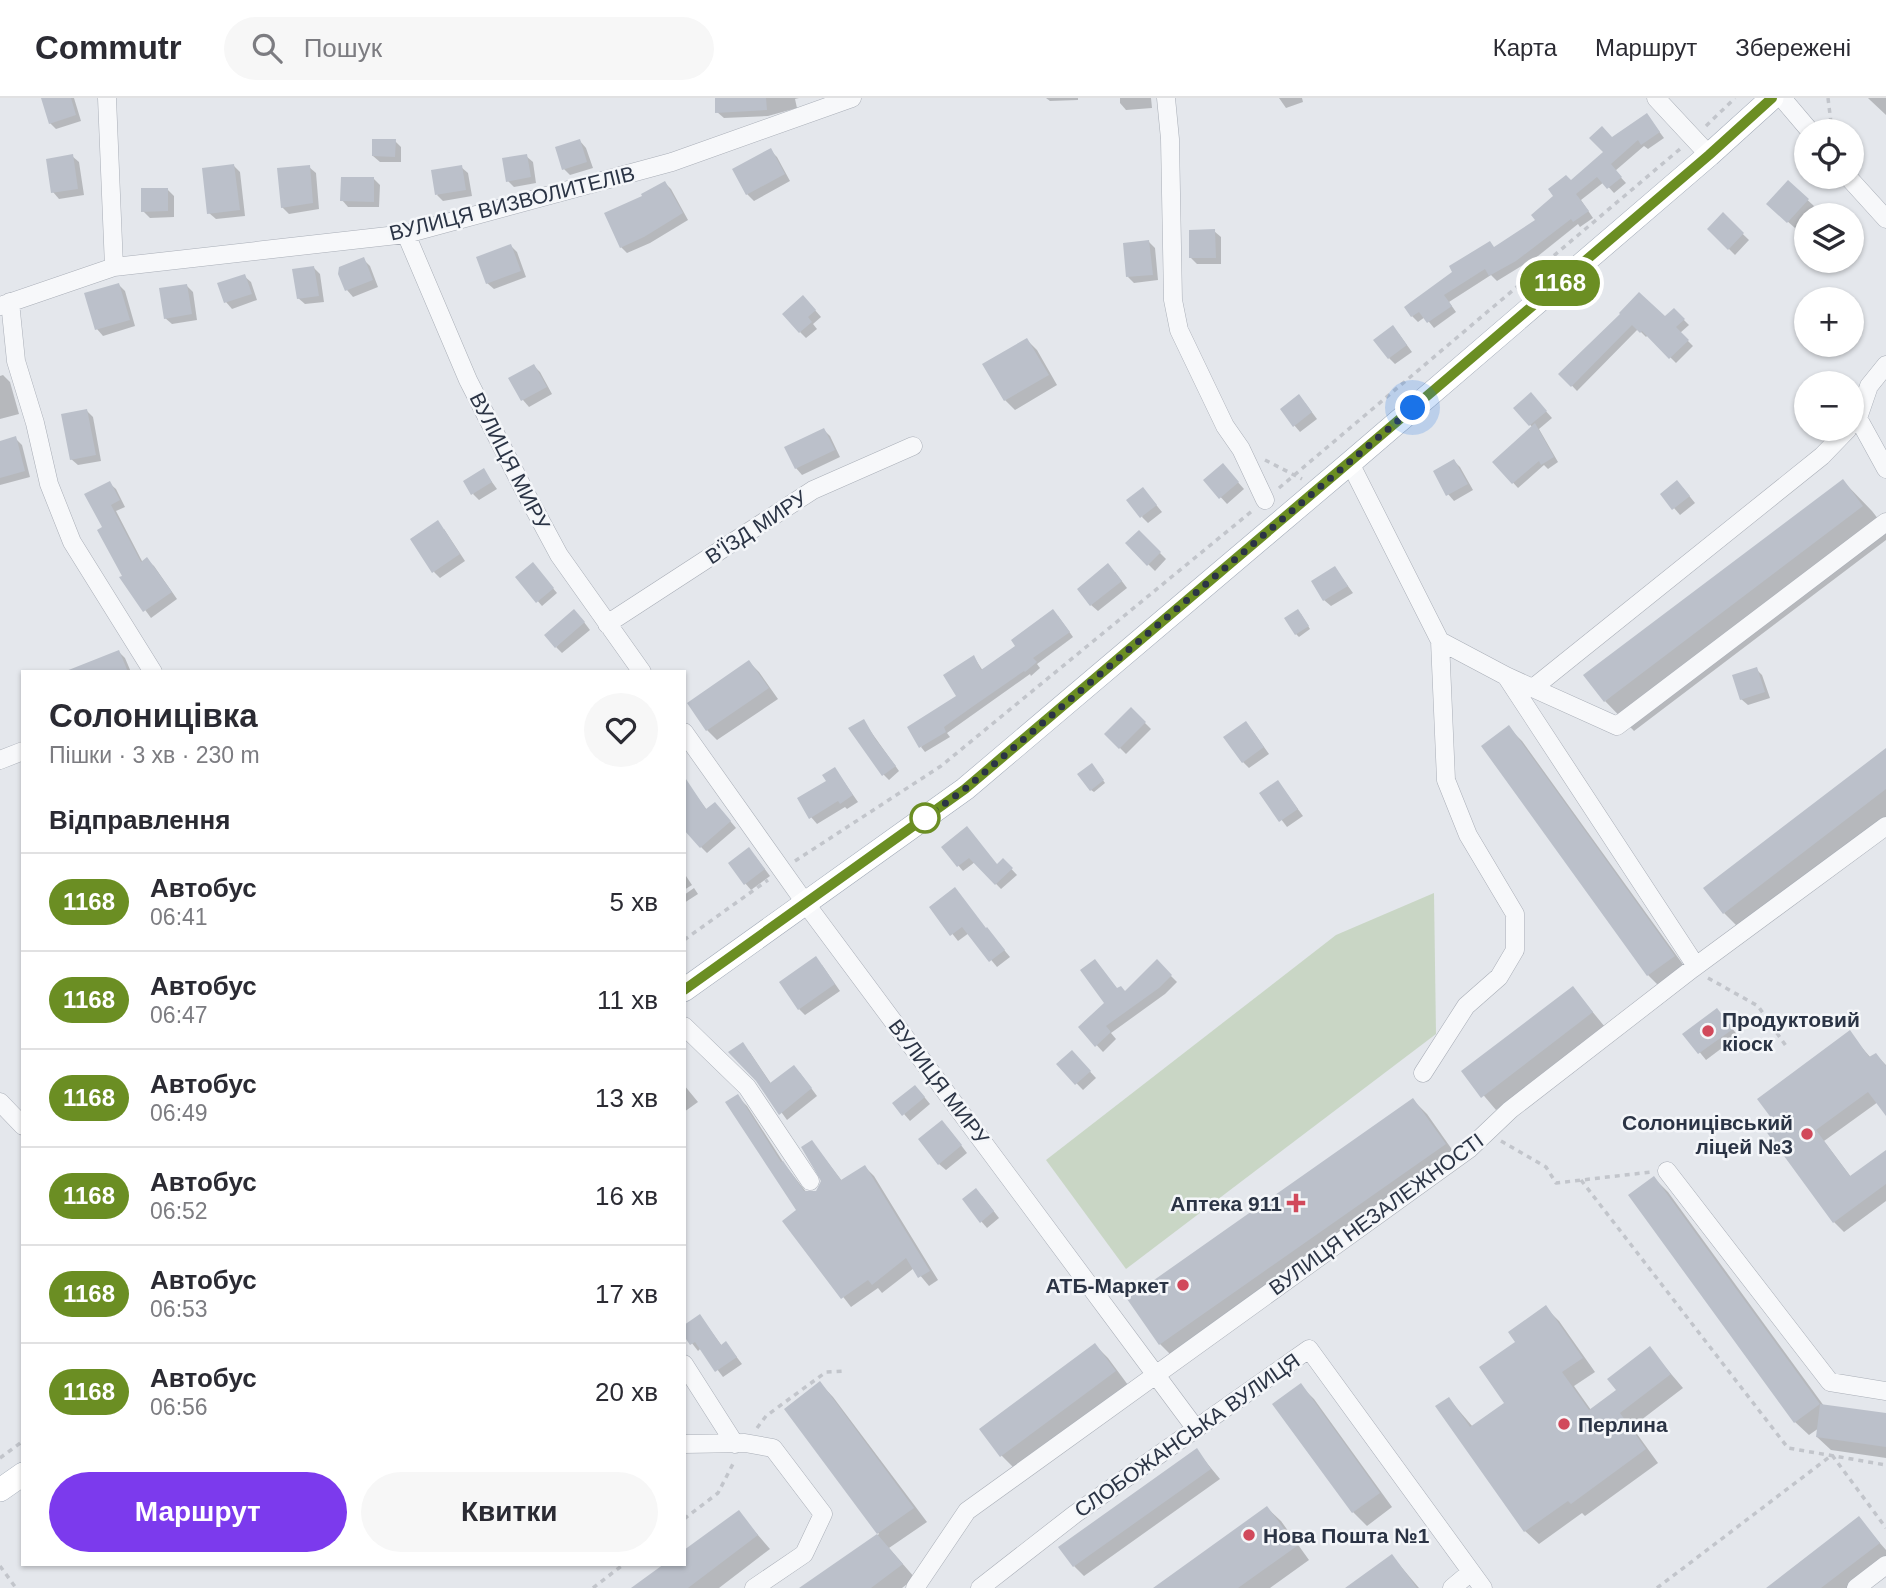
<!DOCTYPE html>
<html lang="uk">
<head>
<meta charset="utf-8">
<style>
	body { margin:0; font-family:Arial,sans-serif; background:#f7f7f7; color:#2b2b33; height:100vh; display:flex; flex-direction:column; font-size:26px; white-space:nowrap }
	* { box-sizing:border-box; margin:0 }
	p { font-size:23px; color:#7c7c81 }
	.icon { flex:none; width:38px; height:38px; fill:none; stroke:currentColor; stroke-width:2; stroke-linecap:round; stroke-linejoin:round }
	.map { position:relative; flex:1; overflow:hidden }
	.details { position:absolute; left:21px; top:572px; width:665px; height:896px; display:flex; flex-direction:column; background:#fff; border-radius:0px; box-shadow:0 2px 5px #0004 }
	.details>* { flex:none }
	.badge { padding:0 14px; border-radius:23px; font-size:24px; line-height:46px }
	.fabs { position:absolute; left:1794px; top:21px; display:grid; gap:14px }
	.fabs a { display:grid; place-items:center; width:70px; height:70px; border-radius:50%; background:#fff; box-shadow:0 2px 5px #0004; font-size:35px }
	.you { position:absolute; width:35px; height:35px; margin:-18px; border:5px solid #fff; border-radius:50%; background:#1a73e8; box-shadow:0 0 0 10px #1a73e833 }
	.map>.badge { position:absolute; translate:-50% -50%; box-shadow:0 0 0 4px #fff }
	h2 { padding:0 28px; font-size:26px; line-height:63px }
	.round { display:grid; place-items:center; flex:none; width:74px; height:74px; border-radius:37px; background:#f7f7f7 }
	.overview { display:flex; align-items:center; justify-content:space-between; height:119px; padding:0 28px }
	h1 { font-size:33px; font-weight:700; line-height:52px }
	.action { display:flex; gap:14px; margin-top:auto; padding:14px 28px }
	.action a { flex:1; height:80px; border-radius:42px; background:#7c3aed; color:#fff; font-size:28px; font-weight:700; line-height:80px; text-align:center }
	.action a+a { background:#f7f7f7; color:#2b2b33 }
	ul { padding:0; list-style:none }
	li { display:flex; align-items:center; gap:21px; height:98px; padding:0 28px; border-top:2px solid #e1e1e2 }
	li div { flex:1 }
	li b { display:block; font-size:26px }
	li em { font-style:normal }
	li .badge { min-width:77px; font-weight:700; text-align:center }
	header { display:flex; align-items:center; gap:42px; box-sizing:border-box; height:98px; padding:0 35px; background:#fff; border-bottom:2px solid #e1e1e2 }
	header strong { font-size:33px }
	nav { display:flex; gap:38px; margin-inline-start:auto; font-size:24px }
	.search { width:490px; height:63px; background:#f7f7f7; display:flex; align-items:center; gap:18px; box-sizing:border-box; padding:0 24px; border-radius:38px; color:#7c7c81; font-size:26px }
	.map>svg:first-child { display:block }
</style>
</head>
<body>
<header>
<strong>Commutr</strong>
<div class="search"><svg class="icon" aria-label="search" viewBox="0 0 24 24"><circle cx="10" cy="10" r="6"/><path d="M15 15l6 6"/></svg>Пошук</div>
<nav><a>Карта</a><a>Маршрут</a><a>Збережені</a></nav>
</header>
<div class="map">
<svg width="1886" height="1490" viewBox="0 0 1886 1490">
	<rect width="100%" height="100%" fill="#e4e7ec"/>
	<path fill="#c9d6c5" d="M1434,795L1436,936L1126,1171L1046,1062L1336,837Z"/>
	<path fill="#0003" d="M43,0H74L81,23L56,31L50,25Z
		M717,0H799L795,1L797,10L768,18L724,20L717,14Z
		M1046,0H1078V2L1050,3Z
		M1120,0H1151L1152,10L1126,12L1120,5Z
		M1279,0H1302L1303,4L1286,10Z
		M1868,0H1886V17L1870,2Z
		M1647,17L1664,40L1648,51L1644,48L1615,73L1626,85L1614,95L1604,84L1581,102L1593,120L1580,129L1578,126L1538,158L1497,183L1491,177L1449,204L1456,214L1434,230L1425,219L1418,224L1412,218L1495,150L1537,123L1571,84L1605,54L1612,41Z
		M395,43L401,49V64H380L373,58Z
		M580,43L586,50L593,70L570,77L564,71Z
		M770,52L777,59L790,83L754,103L747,96Z
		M72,58L79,64L84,97L59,101L53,94Z
		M526,58L533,64L536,85L514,89L508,83Z
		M234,68L240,74L245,118L216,121L209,115Z
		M309,69L316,75L319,111L289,116L282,109Z
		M461,69L468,75L472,98L443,103L437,97Z
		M374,81L380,87L379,109H348L342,102Z
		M1788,84L1814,108L1795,130L1768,106Z
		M665,85L671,91L688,122L650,145L627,155L621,149L645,99Z
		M167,91L174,98V119L150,120L143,113Z
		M1723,117L1749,142L1735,157L1709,131Z
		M1214,133L1221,139V166H1197L1191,160Z
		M1149,144L1155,150L1158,182L1134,185L1128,179Z
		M511,148L517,154L526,179L494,191L487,185Z
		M363,161L370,168L378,189L353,199L347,192L340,176Z
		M314,170L320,176L324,204L305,206L298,200Z
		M244,178L251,184L257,202L232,211L226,204Z
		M119,187L125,193L135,228L103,238L97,231Z
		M186,187L193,194L197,222L172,226L165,220Z
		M809,205L821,219L813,226L817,231L806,240L800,234Z
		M1674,212L1689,227L1680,235L1693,248L1676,265L1648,237L1646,239L1638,231L1577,293L1561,276L1623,216L1665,220Z
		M1399,236L1412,254L1395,266L1389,260Z
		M1027,242L1037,252L1057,287L1015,312L1005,302Z
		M534,268L540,274L552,296L529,309L523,302L511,280Z
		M3,277L10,284L19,316L0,321V278Z
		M1537,303L1552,320L1539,331L1558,364L1548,371L1544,367L1518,390L1494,364L1533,330L1515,310Z
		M1305,305L1317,321L1300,334L1294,327Z
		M87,313L93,319L101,363L78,367L71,361Z
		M824,332L830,338L840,359L802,377L796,370L786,350Z
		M15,340L22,347L30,379L0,387V344Z
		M1454,363L1460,369L1473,392L1454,403L1448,396Z
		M484,373L497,391L479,402L473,396Z
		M1229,374L1244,391L1227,406L1205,382Z
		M1843,383L1872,413L1886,431V442L1634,633L1605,603Z
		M109,385L116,391L125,409L116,413L143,465L147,462L154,468L177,501L151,520L122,480L124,478L104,430Z
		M1683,390L1695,405L1680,417L1662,396Z
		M1149,398L1162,414L1148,425L1142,419Z
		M444,431L465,463L440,480L434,474Z
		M1139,434L1166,461L1155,473L1127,445Z
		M1335,470L1353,495L1331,508L1324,502Z
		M537,471L557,495L542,508L517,479Z
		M1115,474L1127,490L1098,513L1091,507Z
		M1301,516L1310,531L1299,539L1296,536Z
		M1058,518L1073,539L1037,566L1040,570L1031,578L1030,576L947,635L950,639L925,654L921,649L958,599L974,559L983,573Z
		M581,520L590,532L562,555L556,549Z
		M119,554L125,560L131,574H92Z
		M749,564L759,574L778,601L717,642L707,632L689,605Z
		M1756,571L1762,577L1770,600L1748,607L1741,601Z
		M1131,611L1151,631L1126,656L1106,636Z
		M864,624L899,673L889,682L884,677Z
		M1509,630L1522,643L1687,872L1661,890L1648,877Z
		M1252,632L1269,656L1249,670L1243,664Z
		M1886,652V727L1744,835L1724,815Z
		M1094,670L1105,685L1094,694L1091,692Z
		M835,671L858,704L847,711L845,709L817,726L811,719Z
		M1278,684L1303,718L1287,729L1262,696Z
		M689,688L707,712H721L736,730L707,755L701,749Z
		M943,749L997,767L1003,762L1017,777L1001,791L975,764L963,773Z
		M755,758L770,778L751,792L745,785Z
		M684,775L692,787L684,792Z
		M694,790L698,796L684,805V797Z
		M931,809L987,831L1010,859L997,869L969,835L958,843Z
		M1095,863L1118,892L1126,895L1157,864L1177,884L1165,896L1111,935L1116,941L1103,954L1080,929L1107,905Z
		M822,867L840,893L805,917L799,911Z
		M1573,890L1605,929L1496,1012L1463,973Z
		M1723,918L1738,938L1706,962L1685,936Z
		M1849,935L1871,960L1876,957L1886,967V1015L1878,1004L1824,1043L1851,1079L1886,1054V1103L1844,1134L1834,1124L1777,1026Z
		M749,953L772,987L800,975L817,998L787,1022L758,982Z
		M1072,954L1096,980L1083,992L1058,966Z
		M684,987L698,1004L684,1014Z
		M921,995L930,1006L910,1023L904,1016Z
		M738,999L747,1008L785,1067L807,1095L818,1094L823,1083L812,1044L842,1083L865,1069L874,1078L938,1182L929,1188L914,1170L882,1195L878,1190L851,1209L784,1123L798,1113Z
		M1413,1002L1427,1016L1458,1060L1174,1260L1160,1246L1129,1202Z
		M948,1030L967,1055L946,1072L939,1066Z
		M1654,1080L1668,1094L1824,1308L1886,1317V1360L1831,1352L1817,1339L1819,1330L1809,1337L1795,1324Z
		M982,1098L999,1120L987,1130L981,1123Z
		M1546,1210L1559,1223L1595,1274L1574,1288L1591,1312L1618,1293L1650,1251L1683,1290L1632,1329L1658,1365L1585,1418L1582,1415L1539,1446L1525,1433L1438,1309L1449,1301L1473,1329L1507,1305Z
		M700,1218L722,1248L726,1245L742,1266L723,1279L701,1250L698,1253L684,1235Z
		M1095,1247L1108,1260L1128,1287L1015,1371L1002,1358L982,1331Z
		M820,1285L833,1299L927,1424L889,1450L915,1480L902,1490H802L879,1436L787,1311Z
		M1300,1287L1314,1301L1392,1409L1367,1428L1353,1414L1275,1306Z
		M1197,1353L1220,1381L1084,1478L1074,1468Z
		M1267,1410L1281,1423L1309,1462L1270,1490H1156Z
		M739,1415L770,1451L719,1490H634L684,1466Z
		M1859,1421L1886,1452V1464L1852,1490H1769Z
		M1392,1458L1419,1490H1348Z"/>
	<path fill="#bbc0ca" d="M41,0H71L76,17L49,26Z
		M715,0H766L767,12L715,15Z
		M1647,15L1660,34L1641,47L1638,42L1611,66L1622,79L1607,91L1597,79L1576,96L1589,113L1573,124L1571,121L1516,163L1489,178L1485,171L1444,197L1452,208L1427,225L1419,214L1411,219L1404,209L1452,174L1449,168L1490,143L1494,149L1535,122L1531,117L1553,98L1548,91L1566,77L1571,82L1603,54L1589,40L1602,28L1612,39Z
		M372,41H396L395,59L372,58Z
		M580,41L587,64L562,72L555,49Z
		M771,50L785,76L746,97L732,71Z
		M73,56L78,91L51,95L46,61Z
		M527,56L531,79L506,84L502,60Z
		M234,66L240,112L207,116L202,70Z
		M310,67L313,105L281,110L277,70Z
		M462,67L466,92L435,97L431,72Z
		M341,79H374V104L340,103Z
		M1788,82L1809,101L1787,125L1766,106Z
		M665,83L683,115L644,139L620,150L604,115L642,98L641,96Z
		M141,90H168V113L141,114Z
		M1723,114L1744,135L1728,152L1707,131Z
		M1215,131L1216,160H1189V132Z
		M1149,142L1153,177L1126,179L1123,145Z
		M511,146L521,173L486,186L476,159Z
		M364,159L373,182L345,193L338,176L339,169Z
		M314,168L319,198L297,201L292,171Z
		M245,176L252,196L224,205L217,185Z
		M119,185L130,222L95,232L84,195Z
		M187,186L192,216L164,221L159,190Z
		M1639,194L1665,218L1674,210L1685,221L1676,229L1689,242L1669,261L1642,233L1640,235L1632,227L1571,289L1558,276L1620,216L1619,215Z
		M803,197L816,212L808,219L812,224L799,235L782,216Z
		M1393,227L1407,247L1388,261L1373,242Z
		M1027,240L1049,277L1004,303L982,266Z
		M534,266L547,289L521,303L508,280Z
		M1531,294L1547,313L1529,328L1513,310Z
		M1299,296L1312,314L1293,329L1280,311Z
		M87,311L96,357L70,362L61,316Z
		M1535,325L1554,359L1541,367L1539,363L1512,386L1492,364Z
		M824,330L835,352L795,371L784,349Z
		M16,338L25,373L0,380V343Z
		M1454,361L1468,386L1446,398L1433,373Z
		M1223,365L1239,384L1219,401L1203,382Z
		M484,370L492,384L471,397L463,383Z
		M1843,381L1863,408L1604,604L1583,577Z
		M1677,382L1690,398L1672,412L1660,396Z
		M110,383L120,402L111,407L141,464L147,459L172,494L143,514L119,479L122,478L97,432L102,429L84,396Z
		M1143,389L1157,407L1140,420L1126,402Z
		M438,422L460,456L432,475L410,441Z
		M1139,432L1161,454L1147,468L1125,445Z
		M533,464L554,490L536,505L515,479Z
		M1108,465L1122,483L1090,508L1077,491Z
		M1335,468L1348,488L1323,503L1311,483Z
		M574,511L585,524L555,550L544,537Z
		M1053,511L1070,534L1033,560L1037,564L1025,574L1024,573L972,609L944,629L946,634L919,650L907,629L956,598L943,577L974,557L981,572L1015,548L1011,542Z
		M1298,511L1309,528L1295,537L1284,520Z
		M119,552L128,574H66V573Z
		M749,562L769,590L706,633L687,605Z
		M1757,569L1765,594L1740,602L1732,577Z
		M1131,609L1146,624L1119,651L1104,636Z
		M864,621L876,642L896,668L882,678L848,630Z
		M1246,623L1264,649L1242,665L1223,639Z
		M1509,627L1675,858L1647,878L1481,648Z
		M1886,650V691L1723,816L1703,790Z
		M1092,665L1104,682L1090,693L1077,676Z
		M835,669L853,697L840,706L838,703L809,721L797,700L826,683L822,677Z
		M684,678L706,711L715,704L731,723L700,750L684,732Z
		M1278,682L1298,711L1279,724L1259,695Z
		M967,728L997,766L1003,760L1013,770L995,787L969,760L957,769L941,749Z
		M749,749L765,771L744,787L728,765Z
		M955,789L986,830L987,829L1005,852L989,864L962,829L950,838L929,809Z
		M816,858L835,886L798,912L779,884Z
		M1095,861L1117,890L1121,888L1125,893L1157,861L1172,877L1159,890L1106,928L1111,934L1095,949L1078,929L1104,905L1080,872Z
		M1573,888L1593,914L1481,1000L1461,973Z
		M1717,910L1733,931L1698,956L1682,936Z
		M1850,932L1869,959L1876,955L1886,968V1018L1868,994L1816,1032L1850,1078L1886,1052V1086L1833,1125L1765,1032L1775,1025L1757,1001Z
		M743,944L770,985L794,967L812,990L779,1017L756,983L728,954Z
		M1072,952L1091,973L1075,987L1056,966Z
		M915,987L925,999L902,1018L892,1005Z
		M738,996L781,1064L783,1063L804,1093H816L821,1083L801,1049L812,1042L841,1082L865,1067L930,1173L918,1180L906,1160L872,1187L868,1182L841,1201L782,1123L796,1112L725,1004Z
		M1413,1000L1446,1046L1159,1247L1127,1201Z
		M942,1022L962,1047L938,1067L918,1041Z
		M1654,1078L1820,1306L1794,1325L1628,1097Z
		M976,1090L994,1113L980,1125L962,1101Z
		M1546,1207L1583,1260L1562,1274L1589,1312L1616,1292L1607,1281L1650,1248L1671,1276L1620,1315L1646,1351L1571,1406L1568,1403L1524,1434L1435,1308L1449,1299L1470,1329L1504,1305L1479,1269L1515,1244L1508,1234Z
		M700,1216L721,1247L726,1243L737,1259L715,1274L695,1244L690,1247L684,1238V1227Z
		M1095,1245L1116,1273L1000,1359L979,1331Z
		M820,1283L914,1410L877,1436L903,1466L871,1490H799L877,1436L784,1311Z
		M1301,1285L1380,1395L1352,1415L1272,1306Z
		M1820,1306L1886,1315V1349L1816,1339Z
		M1197,1350L1211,1371L1073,1469L1058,1449Z
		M1267,1408L1297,1448L1238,1490H1153Z
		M739,1412L758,1437L688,1490H631L664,1466H684V1452Z
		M1859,1418L1880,1445L1821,1490H1766Z
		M1392,1456L1417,1490H1345Z"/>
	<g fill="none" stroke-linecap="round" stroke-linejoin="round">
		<g stroke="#a9aeb7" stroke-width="19">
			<path id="minor" d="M107,0L114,169
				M1166,0L1170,41L1173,202L1179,232L1225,328L1241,351L1265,402
				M1656,0L1709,57
				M1782,0L1810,33
				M1848,79L1886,121
				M406,136L468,282L523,390L559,457L642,574
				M10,204L16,263L35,325L49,386L72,444L153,574
				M0,208L114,169L406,136L672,64L852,0
				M1858,320L1886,371
				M1852,327L1858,320L1869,288L1886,267
				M1350,365L1440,543L1506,578L1696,868
				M607,526L813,392L913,348
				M1506,578L1617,628L1886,424
				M1533,590L1822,358L1848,331
				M684,634L806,806L1196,1331
				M0,662L23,653
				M684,928L747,989L810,1083
				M1423,975L1466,908L1499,879L1515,852V816L1468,737L1446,682L1440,543
				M0,1004L23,1028
				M1667,1073L1830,1284L1886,1293
				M684,1266L735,1346
				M684,1346L745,1345L773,1350L823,1416L804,1456L754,1490
				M915,1490L967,1413L1469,1051L1510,1012L1692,871L1886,728
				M980,1490L1075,1416L1309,1251L1483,1490
				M1452,1490L1471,1474
				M1856,1490L1886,1467"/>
		</g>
		<g stroke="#a3abb8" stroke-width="24">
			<path id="major" d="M684,892L965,691L1350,365L1709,57L1772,0
				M0,1392L23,1376"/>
		</g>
		<path stroke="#c2c5cb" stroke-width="3.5" stroke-dasharray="5 5" stroke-linecap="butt" d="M1828,0L1832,33
			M1706,28L1735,0
			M1265,362L1302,381
			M1279,390L1680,51
			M795,763L941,668L1252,413
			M684,842L768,782
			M1708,880L1758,908L1786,948
			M1501,1043L1546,1069L1556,1085L1651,1074
			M1581,1082L1788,1350L1886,1367
			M757,1330L766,1318L826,1274L846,1273
			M0,1360L23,1343
			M684,1421L718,1395L735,1362
			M0,1468L16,1490
			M593,1490L624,1466
			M1657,1490L1832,1357L1886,1430"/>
		<use href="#minor" stroke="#f7f8fa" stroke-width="18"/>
		<use href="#major" stroke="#fff" stroke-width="23"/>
	</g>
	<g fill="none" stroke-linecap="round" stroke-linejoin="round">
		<g stroke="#fff" stroke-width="16">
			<path id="line" d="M684,892L965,691L1434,292L1709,57L1772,0"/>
		</g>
		<use href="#line" stroke="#6b8e23" stroke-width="10"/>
		<path stroke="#2b3445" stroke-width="7" stroke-dasharray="0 12.6" d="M925,720L965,691L1413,310"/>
	</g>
	<circle fill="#fff" stroke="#6b8e23" stroke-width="3.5" cx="925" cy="720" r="14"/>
	<g fill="#d1495b" stroke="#f4f6f9" stroke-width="2.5">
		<circle cx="1708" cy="933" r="7"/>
		<circle cx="1807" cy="1036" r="7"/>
		<path d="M1292.5 1094.5h7v7h7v7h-7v7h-7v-7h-7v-7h7z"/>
		<circle cx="1183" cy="1187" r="7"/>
		<circle cx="1564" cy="1326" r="7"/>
		<circle cx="1249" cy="1437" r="7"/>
	</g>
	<g text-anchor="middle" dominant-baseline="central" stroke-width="5" stroke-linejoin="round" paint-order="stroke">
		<g font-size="21" fill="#2b3445" stroke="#f4f6f9">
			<text transform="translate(512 105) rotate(-14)">ВУЛИЦЯ ВИЗВОЛИТЕЛІВ</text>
			<text transform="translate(510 363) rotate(63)">ВУЛИЦЯ МИРУ</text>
			<text transform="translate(756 429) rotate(-33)">В'ЇЗД МИРУ</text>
			<text transform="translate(939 984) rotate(53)">ВУЛИЦЯ МИРУ</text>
			<text transform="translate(1376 1116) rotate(-36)">ВУЛИЦЯ НЕЗАЛЕЖНОСТІ</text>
			<text transform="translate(1187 1337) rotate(-35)">СЛОБОЖАНСЬКА ВУЛИЦЯ</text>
		</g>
		<g font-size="21" font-weight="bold" fill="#2b3445" stroke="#f4f6f9" text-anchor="start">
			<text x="1722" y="921">Продуктовий<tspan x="1722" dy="24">кіоск</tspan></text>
			<text x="1793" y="1024" text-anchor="end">Солоницівський<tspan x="1793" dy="24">ліцей №3</tspan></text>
			<text x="1282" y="1105" text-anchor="end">Аптека 911</text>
			<text x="1169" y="1187" text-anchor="end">АТБ-Маркет</text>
			<text x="1578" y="1326">Перлина</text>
			<text x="1263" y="1437">Нова Пошта №1</text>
		</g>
	</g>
</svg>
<div class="fabs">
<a><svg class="icon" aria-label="locate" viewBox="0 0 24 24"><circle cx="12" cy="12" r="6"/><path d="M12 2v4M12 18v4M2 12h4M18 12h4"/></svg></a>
<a><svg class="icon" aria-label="layers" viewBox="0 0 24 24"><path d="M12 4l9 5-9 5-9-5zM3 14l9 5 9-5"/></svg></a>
<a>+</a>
<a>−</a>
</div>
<div class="you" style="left:1413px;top:310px"></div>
<b class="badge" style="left:1560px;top:185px;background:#6b8e23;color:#fff">1168</b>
<section class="details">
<div class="overview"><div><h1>Солоницівка</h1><p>Пішки · 3 хв · 230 m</p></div><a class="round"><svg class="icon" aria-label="heart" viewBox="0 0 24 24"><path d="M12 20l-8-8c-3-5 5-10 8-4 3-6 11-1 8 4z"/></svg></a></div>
<h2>Відправлення</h2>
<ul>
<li><span class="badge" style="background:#6b8e23;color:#fff">1168</span><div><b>Автобус</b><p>06:41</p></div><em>5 хв</em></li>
<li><span class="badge" style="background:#6b8e23;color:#fff">1168</span><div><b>Автобус</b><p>06:47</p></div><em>11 хв</em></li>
<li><span class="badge" style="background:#6b8e23;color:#fff">1168</span><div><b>Автобус</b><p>06:49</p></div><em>13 хв</em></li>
<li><span class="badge" style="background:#6b8e23;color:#fff">1168</span><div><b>Автобус</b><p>06:52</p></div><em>16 хв</em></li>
<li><span class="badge" style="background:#6b8e23;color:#fff">1168</span><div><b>Автобус</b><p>06:53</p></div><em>17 хв</em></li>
<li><span class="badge" style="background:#6b8e23;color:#fff">1168</span><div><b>Автобус</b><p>06:56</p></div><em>20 хв</em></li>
</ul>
<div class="action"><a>Маршрут</a><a>Квитки</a></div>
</section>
</div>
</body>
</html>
